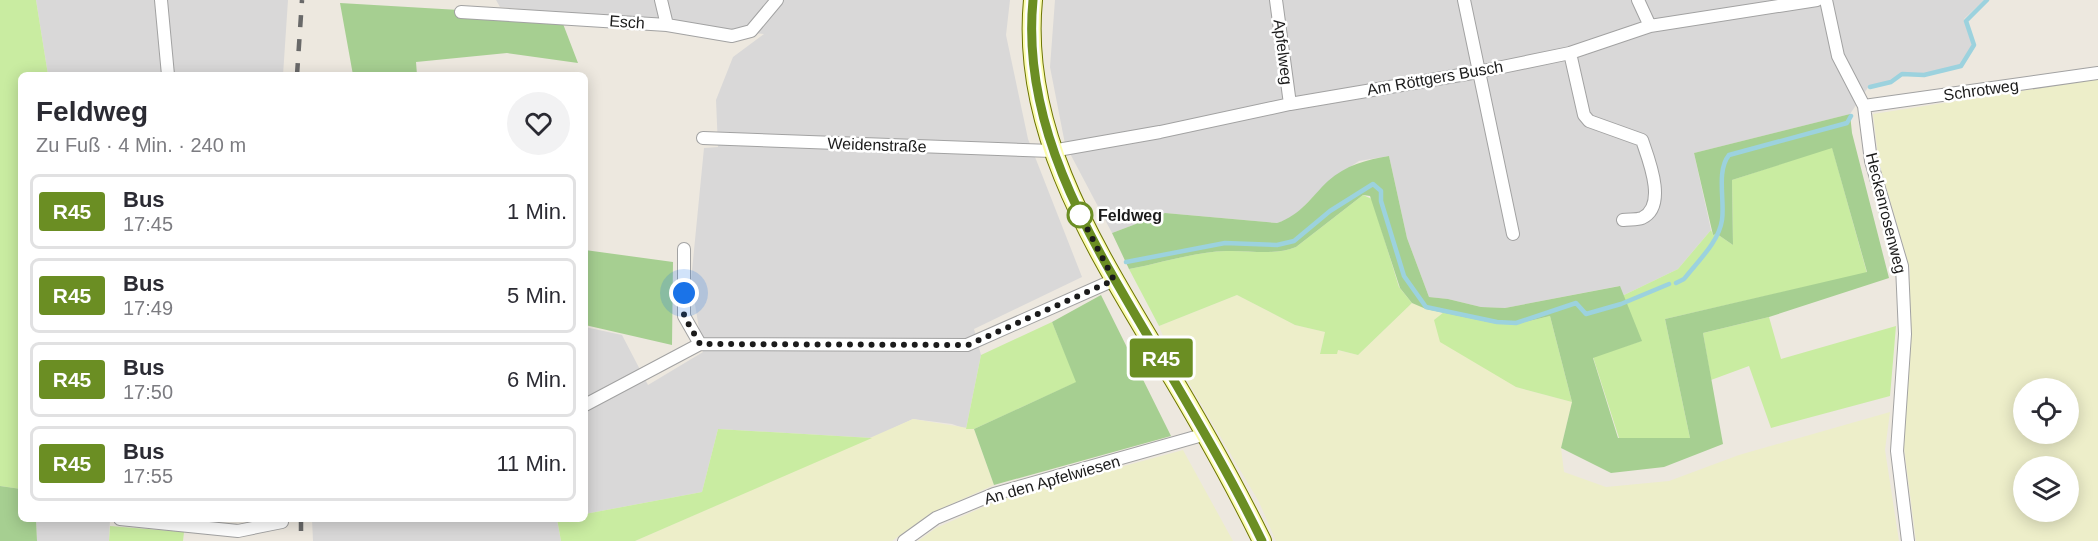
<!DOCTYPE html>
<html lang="de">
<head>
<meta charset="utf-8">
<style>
	body { margin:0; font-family:Arial,sans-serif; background:#f2f2f3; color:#2b2b33; height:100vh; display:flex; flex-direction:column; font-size:22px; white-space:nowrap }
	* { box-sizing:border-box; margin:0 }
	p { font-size:20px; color:#7c7c81 }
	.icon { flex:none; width:33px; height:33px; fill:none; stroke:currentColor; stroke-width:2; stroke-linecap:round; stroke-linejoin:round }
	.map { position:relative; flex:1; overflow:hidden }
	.panel { position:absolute; left:18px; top:72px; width:570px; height:450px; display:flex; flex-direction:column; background:#fff; border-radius:9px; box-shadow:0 3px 15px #0003 }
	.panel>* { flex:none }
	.badge { padding:0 12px; border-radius:4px; font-size:21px; line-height:39px }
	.controls { position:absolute; left:2013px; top:378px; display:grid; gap:12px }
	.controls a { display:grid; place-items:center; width:66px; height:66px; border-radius:50%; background:#fff; box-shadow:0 3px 15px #0003; font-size:30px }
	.you { position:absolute; width:30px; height:30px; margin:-15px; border:4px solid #fff; border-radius:50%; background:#1a73e8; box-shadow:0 0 0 9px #1a73e833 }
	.map>.badge { position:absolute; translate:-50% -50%; box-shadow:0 0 0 3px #fff }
	.round { display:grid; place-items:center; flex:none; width:63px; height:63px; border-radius:32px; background:#f2f2f3 }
	.overview { display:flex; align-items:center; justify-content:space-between; height:102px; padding:0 18px }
	h1 { font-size:28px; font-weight:700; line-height:45px }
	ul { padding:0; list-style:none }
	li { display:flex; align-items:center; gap:18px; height:75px; margin:0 12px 9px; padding:0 6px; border:3px solid #e1e1e2; border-radius:9px }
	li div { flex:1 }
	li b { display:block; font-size:22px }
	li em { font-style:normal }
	li .badge { min-width:66px; font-weight:700; text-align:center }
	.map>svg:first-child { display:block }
</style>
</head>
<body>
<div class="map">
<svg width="2098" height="541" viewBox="0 0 2098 541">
	<rect width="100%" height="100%" fill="#ede8df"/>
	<path fill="#d9d8d8" d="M36,0H288L283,75H48Z
		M496,0H1010L1006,35L1028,139L1082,277L974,329L981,355L966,429L952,424L913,419L872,438L718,429L702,492L585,514V327L622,335L648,385L703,352L691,281L704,148L718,147L716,100L733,57L764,34L500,7Z
		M1055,0H1984L1964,19L1972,44L1967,57L1956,68L1923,74L1901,73L1891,81L1869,86L1850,114L1694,153L1711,230L1678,269L1622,296L1619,286L1505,308L1481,307L1448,299L1429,297L1407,238L1389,156L1359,161L1329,181L1292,218L1277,223L1165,213L1112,233L1065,144L1050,67Z
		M36,519H110L109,541H37Z
		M312,519H560L557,520L561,541H313Z"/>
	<path fill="#edeec9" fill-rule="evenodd" d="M2098,79V541H1916L1904,448L1910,269L1879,163L1873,114ZM2024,388H2068V434H2024ZM2024,466H2068V512H2024Z
		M1237,295L1295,325L1325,332L1320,353L1337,350L1358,355L1412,303L1444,312L1434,320L1516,387L1572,402L1561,448L1564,472L1606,487L1669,481L1739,455L1890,412L1885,450L1899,541H1276L1259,502L1167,346L1159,326Z
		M913,419L974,429L994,485L931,513L892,541H635Z
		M1183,450L1233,541H918L936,528L999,500Z"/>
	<path fill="#c9eca1" d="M0,0H36L48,75H21V489L0,486Z
		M1832,147L1867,273L1665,319L1690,438H1619L1593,357L1641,341L1622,296L1678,269L1711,230L1713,235L1717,234L1733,245L1732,180Z
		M1363,195L1372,199L1399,287L1412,303L1358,355L1338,350L1337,354H1320L1325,332L1295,325L1237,295L1159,326L1129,269C1162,263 1193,252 1226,251C1250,250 1273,256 1296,247Z
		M1444,312L1498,324H1517L1550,316L1572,402L1516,387L1440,342L1434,320Z
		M1769,317L1781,359L1896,326L1890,396L1771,428L1749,366L1711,380L1703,333Z
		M1052,322L1077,382L974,429H966L981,355Z
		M718,429L872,438L635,541H561L557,519H585V514L702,492Z
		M110,526L184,532L183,541H109Z"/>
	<path fill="#a6cf91" d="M340,3L560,16L578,63L507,53L416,62L417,75H353Z
		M1850,114L1852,133L1889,278L1769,317L1703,333L1723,444L1664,467L1611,473L1561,448L1572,402L1550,316L1517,324H1498L1426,309L1412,303L1400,288L1370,196L1363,195L1296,247C1273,256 1250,250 1226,251C1193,252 1162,263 1129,269L1112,233L1165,213L1277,223C1301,215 1311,197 1328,181C1346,165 1366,160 1389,156L1407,238L1429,297L1448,299L1481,307L1505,308L1620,286L1642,341L1593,358L1618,438H1690L1665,319L1867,272L1832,148L1732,180L1733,245L1717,234L1713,235L1694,153Z
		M585,250L673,262L672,345L585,325Z
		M1101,295L1171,436L994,485L974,429L1076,382L1052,322Z
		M0,486L21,489V519H36L37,541H0Z"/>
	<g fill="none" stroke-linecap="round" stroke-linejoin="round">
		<path stroke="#9cd2de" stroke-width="4.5" d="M1870,87L1891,82L1902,74L1924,75L1961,66L1974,45L1966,21L1987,0
			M1126,262L1225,243L1277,245L1294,241L1330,211L1373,184L1381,191V201L1404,276L1426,307L1497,322L1516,323L1576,303L1586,314L1621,304L1669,284
			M1676,283L1684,279C1697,262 1719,242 1722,220C1725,201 1716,171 1729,155L1847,123L1851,116"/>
		<g stroke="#a2a2a2" stroke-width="14">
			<path id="street" d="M161,0L168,75
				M661,0L667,25
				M1276,0L1290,104
				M1464,0L1513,234
				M1638,0L1650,26
				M1826,0L1838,56L1864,106L1871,161L1902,266L1905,334L1897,451L1908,541
				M461,12L667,25L732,36L751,31L777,0
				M1570,53L1584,115L1589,121L1642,140C1648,158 1668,206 1642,218C1637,220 1629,219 1623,220
				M1864,106L2098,73
				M703,138L1052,151L1160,132L1290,104L1478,72L1570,53L1650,26L1817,0
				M684,249V316L700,344
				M585,405L700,344L967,345L1114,280
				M120,519L238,531L282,522
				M904,541L936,518L994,494L1206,434"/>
		</g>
		<g stroke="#6c7400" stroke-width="20">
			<path id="secondary" d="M1033,0C1020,134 1098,252 1163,362C1198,420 1232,480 1262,541"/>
		</g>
		<use href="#street" stroke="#fff" stroke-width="12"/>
		<use href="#secondary" stroke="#fcfdae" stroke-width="18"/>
		<path stroke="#696969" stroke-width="4.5" stroke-dasharray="12 12" stroke-linecap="butt" d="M297,75L302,0
			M301,519V541"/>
	</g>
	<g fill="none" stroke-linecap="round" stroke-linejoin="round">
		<g stroke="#fff" stroke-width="14">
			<path id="line" d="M1033,0C1021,125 1088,235 1149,338C1188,405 1228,471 1262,541"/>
		</g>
		<use href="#line" stroke="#6b8e23" stroke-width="9"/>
		<path stroke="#1b1b1b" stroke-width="6" stroke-dasharray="0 10.8" d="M684,293V316L700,344L968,345L1114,280L1080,215"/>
	</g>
	<circle fill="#fff" stroke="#6b8e23" stroke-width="3" cx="1080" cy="215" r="12"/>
	<g text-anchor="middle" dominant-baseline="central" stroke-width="5" stroke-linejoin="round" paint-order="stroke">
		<g font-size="16" fill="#1b1b1b" stroke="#fff">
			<text transform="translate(627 22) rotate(4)">Esch</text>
			<text transform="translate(1283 52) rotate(83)">Apfelweg</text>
			<text transform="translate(1435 78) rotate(-10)">Am Röttgers Busch</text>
			<text transform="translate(1981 90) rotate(-8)">Schrotweg</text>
			<text transform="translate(877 145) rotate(2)">Weidenstraße</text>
			<text transform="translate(1886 213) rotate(76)">Heckenrosenweg</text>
			<text transform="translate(1052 480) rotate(-16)">An den Apfelwiesen</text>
		</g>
		<g font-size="16" font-weight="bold" fill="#1b1b1b" stroke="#fff" text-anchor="start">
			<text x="1098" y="215">Feldweg</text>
		</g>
	</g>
</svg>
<div class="controls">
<a><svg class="icon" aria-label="locate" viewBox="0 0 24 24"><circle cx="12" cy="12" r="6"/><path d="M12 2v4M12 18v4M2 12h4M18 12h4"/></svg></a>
<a><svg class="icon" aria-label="layers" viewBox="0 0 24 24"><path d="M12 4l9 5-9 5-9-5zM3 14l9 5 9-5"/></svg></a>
</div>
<div class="you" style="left:684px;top:293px"></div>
<b class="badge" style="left:1161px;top:358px;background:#6b8e23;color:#fff">R45</b>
<section class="panel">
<div class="overview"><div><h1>Feldweg</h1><p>Zu Fuß · 4 Min. · 240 m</p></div><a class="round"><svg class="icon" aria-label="heart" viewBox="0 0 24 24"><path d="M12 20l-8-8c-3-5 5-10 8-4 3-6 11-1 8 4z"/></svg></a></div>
<ul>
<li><span class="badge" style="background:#6b8e23;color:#fff">R45</span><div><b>Bus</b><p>17:45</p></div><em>1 Min.</em></li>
<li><span class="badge" style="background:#6b8e23;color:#fff">R45</span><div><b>Bus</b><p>17:49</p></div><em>5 Min.</em></li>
<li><span class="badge" style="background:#6b8e23;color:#fff">R45</span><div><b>Bus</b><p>17:50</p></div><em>6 Min.</em></li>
<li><span class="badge" style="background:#6b8e23;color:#fff">R45</span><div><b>Bus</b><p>17:55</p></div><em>11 Min.</em></li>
</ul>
</section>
</div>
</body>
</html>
